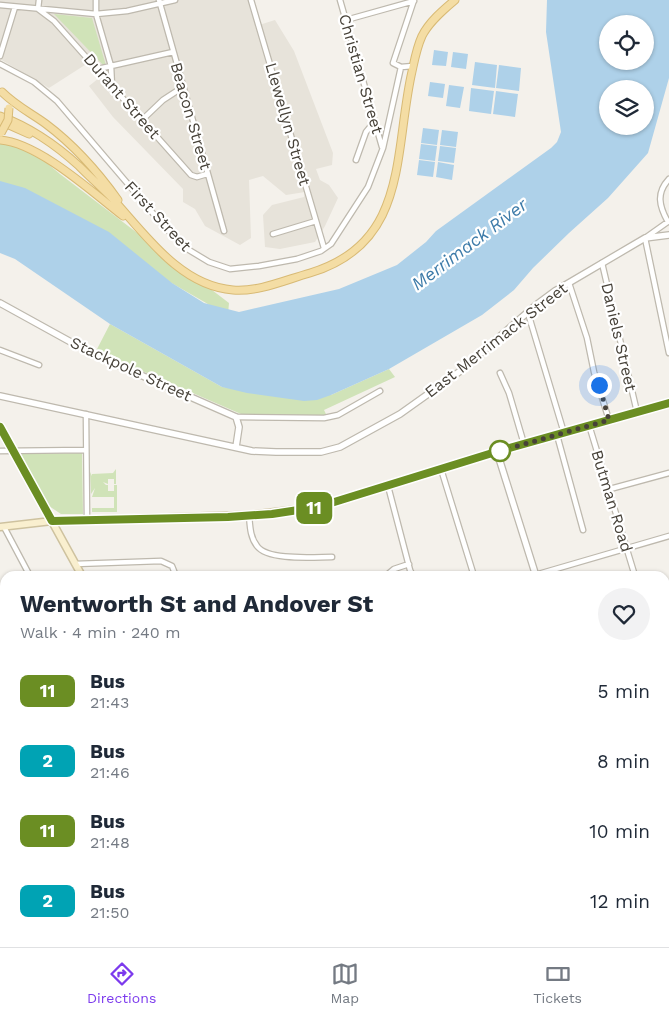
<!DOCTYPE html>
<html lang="en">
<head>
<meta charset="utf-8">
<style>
	body { margin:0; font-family:"Work Sans",sans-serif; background:#f2f2f3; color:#1f2937; height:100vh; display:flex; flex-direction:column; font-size:19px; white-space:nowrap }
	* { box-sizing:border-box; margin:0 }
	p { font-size:16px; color:#747a83 }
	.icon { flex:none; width:28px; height:28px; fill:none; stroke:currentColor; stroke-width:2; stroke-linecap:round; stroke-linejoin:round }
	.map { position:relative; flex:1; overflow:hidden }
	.drawer { position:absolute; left:0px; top:571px; width:670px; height:376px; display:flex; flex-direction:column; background:#fff; border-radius:15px 15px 0 0; box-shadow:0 1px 4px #0004 }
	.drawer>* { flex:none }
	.badge { padding:0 10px; border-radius:8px; font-size:18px; line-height:32px }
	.fabs { position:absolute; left:599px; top:15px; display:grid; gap:10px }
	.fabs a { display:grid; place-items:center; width:55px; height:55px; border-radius:50%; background:#fff; box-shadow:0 1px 4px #0004; font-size:25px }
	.you { position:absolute; width:25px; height:25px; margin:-12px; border:4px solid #fff; border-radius:50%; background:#1a73e8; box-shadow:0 0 0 8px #1a73e833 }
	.map>.badge { position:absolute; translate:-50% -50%; box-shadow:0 0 0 2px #fff }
	.round { display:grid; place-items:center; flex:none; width:52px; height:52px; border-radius:26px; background:#f2f2f3 }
	.summary { display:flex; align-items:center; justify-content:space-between; height:85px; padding:0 20px }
	h1 { font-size:24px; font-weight:700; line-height:38px }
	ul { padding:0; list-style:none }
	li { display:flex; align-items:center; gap:15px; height:70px; padding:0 20px }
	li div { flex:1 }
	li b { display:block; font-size:19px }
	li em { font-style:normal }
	li .badge { min-width:55px; font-weight:700; text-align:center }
	.tabs { display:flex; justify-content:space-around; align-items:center; height:70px; border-top:1px solid #e0e1e3; background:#fff; font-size:14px; color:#747a83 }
	.tabs a { display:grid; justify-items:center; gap:2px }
	.tabs .on { color:#7c3aed }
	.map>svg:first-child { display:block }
</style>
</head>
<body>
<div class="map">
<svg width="669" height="947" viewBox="0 0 669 947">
	<rect width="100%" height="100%" fill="#f4f1eb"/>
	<path fill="#e7e3da" d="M0,0H249L256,26L275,20L294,51L333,153L332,165L316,169L320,180L329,185L338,198L325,226L315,242L280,249L265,247L263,215L272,205L304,197L305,192L286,195L263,176L249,180L251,238L240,245L205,226L195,209L183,202V189L113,117L89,86L99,78L88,63L49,88L0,59Z"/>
	<path fill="#d0e3b8" d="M54,14L92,18L107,69Z
		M0,143L30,149L60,174L229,303L228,314L220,311L0,184Z
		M110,324L222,387L331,395L389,369L395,377L324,410L327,416L241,414L96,351Z
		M82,453L83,514H61L46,504L21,454Z
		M116,469V484H114V479H108V484L103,482L106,485H108V491H114V485H117V512H92V508H114V497H92L95,488L91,494L90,472L92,476V474L113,473Z
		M59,943H177L176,947H60Z"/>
	<path fill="#aed1e9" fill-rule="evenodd" d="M547,0H669V78L648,153L608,198L569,233L533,268L514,290L482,315L389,369L331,395L317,400L304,401L247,393L222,387L110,324L15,259L0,253V181L25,188L109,232L172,283L204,303L239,312L339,289L397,265L426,242L436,231L551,148L557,142L561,132L546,32ZM608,24H645V61H608ZM608,89H645V126H608Z
		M434,50L448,52L446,66L432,65Z
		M453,52L468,54L466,69L451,67Z
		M475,62L497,65L495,88L472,85Z
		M499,65L521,68L519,91L496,88Z
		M430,82L445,84L443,98L428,96Z
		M449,85L464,87L460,108L446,106Z
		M471,88L494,91L491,114L469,111Z
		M496,91L518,94L515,117L493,114Z
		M423,128L439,130L437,145L421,143Z
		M442,130L458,132L456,147L440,145Z
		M421,144L437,146L435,161L419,159Z
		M440,146L456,148L454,163L438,161Z
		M419,160L435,162L433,177L417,175Z
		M438,162L454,165L452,180L436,177Z"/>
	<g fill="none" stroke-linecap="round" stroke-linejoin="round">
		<g stroke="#beb9ae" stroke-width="7">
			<path id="minor" d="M39,0L38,9L54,21L191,175L197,177L207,174
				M96,0V14L111,66L98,69
				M159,0L224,231
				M251,0L324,248
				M340,0L382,147
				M0,5L96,14L127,11L175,0
				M346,20L414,1
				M0,56L15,7
				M0,64L34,82L57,101L163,225L184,247L209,262L230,269L259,266L297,259L321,251L331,244L368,187L383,148L401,67
				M413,66L401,67L393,63L414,0
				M112,86L111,66L173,52
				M142,120L163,100L183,87
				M356,160L366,132L375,121
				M669,221L645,238L669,353
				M668,222C659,206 656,193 669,179
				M273,234L316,221
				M602,263L637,412
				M569,283L587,338L594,372L609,420
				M528,313L564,433
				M0,350L39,365
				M500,373L509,393L524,444
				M86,414L87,521
				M236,417L324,418L338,415L380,391
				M589,425L635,576
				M557,435L583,530
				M0,451L86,450
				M441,469L474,576
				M388,486L410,570L413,576
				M610,489L669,473
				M249,515C250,526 250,537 257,546C268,561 314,557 332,557
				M4,527L30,576
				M75,564L161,561L172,566L176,576
				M388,574L394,569L409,564
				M535,575L669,536
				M0,609L5,618
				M0,631L5,630
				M665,672L669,685
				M0,733L5,731
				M665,789L669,788
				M0,802L5,800
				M665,811L669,825
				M0,901L5,914
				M9,942V947
				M55,942L56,947
				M187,942L194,947
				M359,942L364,947
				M556,942L558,947
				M114,947V942
				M179,947L180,942
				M401,947L407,942"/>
		</g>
		<g stroke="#beb9ae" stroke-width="8">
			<path id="tertiary" d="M0,303L78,346L111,362L236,417L239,427L236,447
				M0,396L252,451L276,452H321L340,447L400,414L459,372L536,305L555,291L645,238L669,235
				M497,452L536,576
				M0,764L5,778
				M0,917L5,916
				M256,942L261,947
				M648,942L650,947"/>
		</g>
		<g stroke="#cec29f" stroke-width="9">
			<path id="secondary" d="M0,427L82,576
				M0,527L52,521L249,515L317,507L502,450L669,403
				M275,942L278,947"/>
		</g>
		<g stroke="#d8ba75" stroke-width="9">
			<path id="primary" d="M2,92C16,106 31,113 46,124C74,145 98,172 118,200
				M0,116C30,127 56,145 79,166C90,177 101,187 112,198C145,234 180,286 233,290C259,292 285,280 310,273C407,244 394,157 411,76C414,63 416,49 422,36C429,22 443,10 455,0
				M0,121L29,134
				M0,140C39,143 92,192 123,216"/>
		</g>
		<use href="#minor" stroke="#fff" stroke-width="4.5"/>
		<use href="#tertiary" stroke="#fff" stroke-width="5.5"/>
		<use href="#secondary" stroke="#f9efcf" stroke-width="6"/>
		<use href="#primary" stroke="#f4dda4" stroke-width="7"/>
		<g stroke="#d8ba75" stroke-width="9" stroke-linecap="butt">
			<path id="primary-bridge" d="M1,133L8,120L9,108"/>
		</g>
		<use href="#primary-bridge" stroke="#f4dda4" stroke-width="7"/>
	</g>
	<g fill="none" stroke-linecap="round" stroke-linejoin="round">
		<g stroke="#fff" stroke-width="11">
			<path id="line" d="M0,427L52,521L228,517L272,514L318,507L502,450L669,403"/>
		</g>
		<use href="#line" stroke="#6b8e23" stroke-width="8"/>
		<path stroke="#474239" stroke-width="5" stroke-dasharray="0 9" d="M500,451L609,420L599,385"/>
	</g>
	<circle fill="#fff" stroke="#6b8e23" stroke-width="2.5" cx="500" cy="451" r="10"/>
	<g text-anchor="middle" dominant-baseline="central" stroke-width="4.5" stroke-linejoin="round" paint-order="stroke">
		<g font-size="16" fill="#474239" stroke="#fff">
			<text transform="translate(361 74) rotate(74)">Christian Street</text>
			<text transform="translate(122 96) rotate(49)">Durant Street</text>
			<text transform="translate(191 116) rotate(74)">Beacon Street</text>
			<text transform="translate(288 124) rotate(74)">Llewellyn Street</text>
			<text transform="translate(158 216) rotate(47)">First Street</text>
			<text transform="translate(619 337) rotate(77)">Daniels Street</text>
			<text transform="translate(496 340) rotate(-38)">East Merrimack Street</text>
			<text transform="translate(131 369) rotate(25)">Stackpole Street</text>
			<text transform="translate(612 501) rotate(73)">Butman Road</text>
		</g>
		<g font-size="18" font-style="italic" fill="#3d7ba9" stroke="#fff">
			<text transform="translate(469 244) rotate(-37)">Merrimack River</text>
		</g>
	</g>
</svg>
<div class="fabs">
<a><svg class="icon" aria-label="locate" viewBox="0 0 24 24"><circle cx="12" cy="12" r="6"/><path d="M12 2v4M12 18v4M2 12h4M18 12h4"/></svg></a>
<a><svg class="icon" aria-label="layers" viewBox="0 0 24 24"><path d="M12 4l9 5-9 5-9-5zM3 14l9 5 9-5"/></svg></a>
</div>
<div class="you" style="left:599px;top:385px"></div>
<b class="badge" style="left:314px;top:508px;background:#6b8e23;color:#fff">11</b>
<section class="drawer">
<div class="summary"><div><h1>Wentworth St and Andover St</h1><p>Walk · 4 min · 240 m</p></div><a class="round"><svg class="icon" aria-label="heart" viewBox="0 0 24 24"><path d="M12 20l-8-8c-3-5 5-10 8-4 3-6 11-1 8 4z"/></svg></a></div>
<ul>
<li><span class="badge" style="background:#6b8e23;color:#fff">11</span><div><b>Bus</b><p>21:43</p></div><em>5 min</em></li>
<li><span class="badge" style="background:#00a3b4;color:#fff">2</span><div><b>Bus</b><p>21:46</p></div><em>8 min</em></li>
<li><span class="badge" style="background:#6b8e23;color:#fff">11</span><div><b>Bus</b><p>21:48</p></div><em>10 min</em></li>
<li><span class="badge" style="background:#00a3b4;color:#fff">2</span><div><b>Bus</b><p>21:50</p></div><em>12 min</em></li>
</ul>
</section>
</div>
<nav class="tabs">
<a class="on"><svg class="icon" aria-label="directions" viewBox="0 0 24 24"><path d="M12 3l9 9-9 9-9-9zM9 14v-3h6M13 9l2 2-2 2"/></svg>Directions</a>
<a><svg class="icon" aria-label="map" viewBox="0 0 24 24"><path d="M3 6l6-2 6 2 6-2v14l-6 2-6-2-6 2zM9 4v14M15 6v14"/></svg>Map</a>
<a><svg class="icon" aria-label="tickets" viewBox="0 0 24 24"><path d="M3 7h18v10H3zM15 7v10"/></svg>Tickets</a>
</nav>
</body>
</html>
